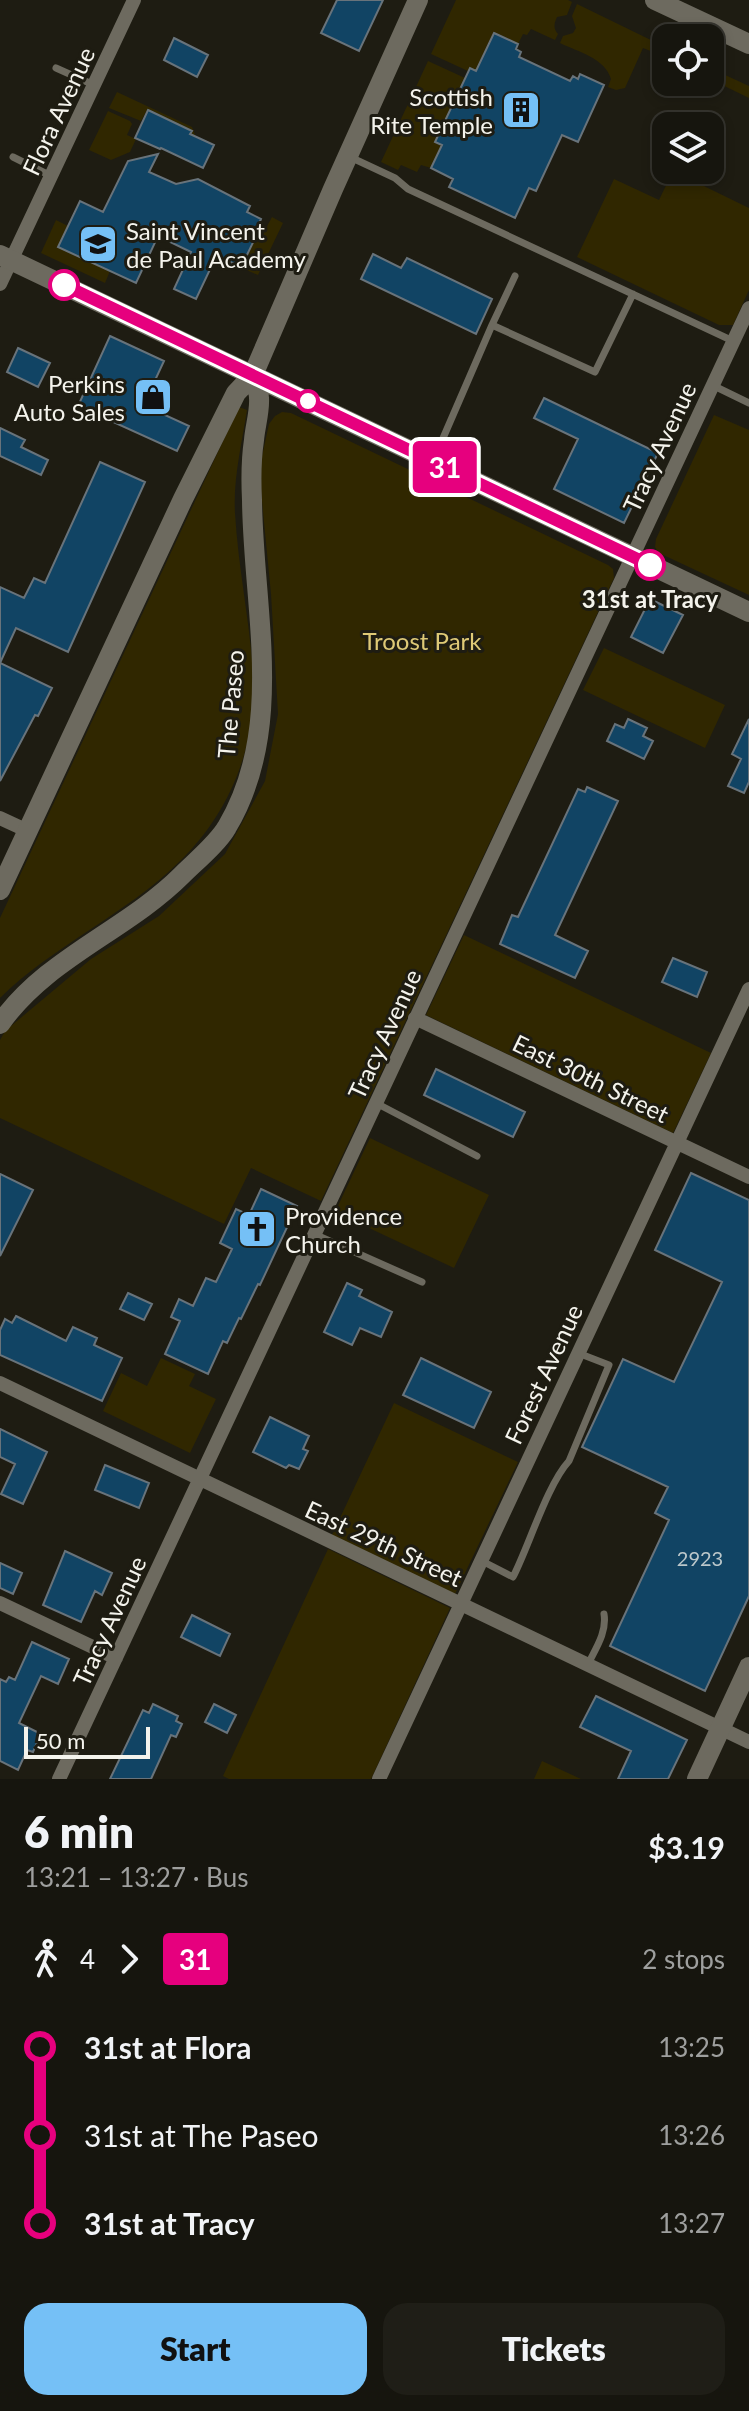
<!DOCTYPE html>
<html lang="en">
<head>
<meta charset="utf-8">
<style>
	body { margin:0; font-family:Lato,sans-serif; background:#1f1e17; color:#f1f3f6; height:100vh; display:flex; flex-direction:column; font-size:30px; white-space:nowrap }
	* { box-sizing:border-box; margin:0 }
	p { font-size:26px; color:#9e9f9e }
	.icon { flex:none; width:44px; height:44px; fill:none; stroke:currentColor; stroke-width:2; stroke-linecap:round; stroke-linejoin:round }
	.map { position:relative; height:1779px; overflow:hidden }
	.sheet { display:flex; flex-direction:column; background:#16150e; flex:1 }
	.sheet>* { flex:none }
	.badge { padding:0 16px; border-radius:6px; font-size:28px; line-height:52px }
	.fabs { position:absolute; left:652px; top:24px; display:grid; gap:16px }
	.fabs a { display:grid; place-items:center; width:72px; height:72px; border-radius:16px; background:#16150e; box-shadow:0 4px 12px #0003,0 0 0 2px #35342e; font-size:40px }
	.scale { position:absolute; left:24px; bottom:20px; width:126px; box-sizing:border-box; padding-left:8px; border:4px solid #f4f3ec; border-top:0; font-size:22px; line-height:28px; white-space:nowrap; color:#f4f3ec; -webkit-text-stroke:6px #1e1c12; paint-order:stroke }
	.map>.badge { position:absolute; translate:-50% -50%; box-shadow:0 0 0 4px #fff }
	.legs { display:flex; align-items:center; gap:12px; height:88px; padding:0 24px; font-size:26px }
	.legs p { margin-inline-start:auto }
	.overview { display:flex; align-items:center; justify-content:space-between; height:136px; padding:0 24px }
	h1 { font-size:44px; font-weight:800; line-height:60px }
	.primary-button { display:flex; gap:16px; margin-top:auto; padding:16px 24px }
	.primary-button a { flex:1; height:92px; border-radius:24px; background:#75c0f6; color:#111; font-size:32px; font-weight:800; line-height:92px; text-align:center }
	.primary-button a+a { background:#1f1e17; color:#f1f3f6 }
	ul { padding:0 24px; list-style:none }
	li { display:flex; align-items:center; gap:28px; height:88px; font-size:30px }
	li i { display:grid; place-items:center; width:12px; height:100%; margin:0 10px; background:currentColor }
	li i::after { content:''; width:20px; height:20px; margin:-10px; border:6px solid; border-radius:50%; background:#16150e }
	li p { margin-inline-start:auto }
	li:first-child i { background:linear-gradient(#0000 50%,currentColor 0) }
	li:last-child i { background:linear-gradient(currentColor 50%,#0000 0) }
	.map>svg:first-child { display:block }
</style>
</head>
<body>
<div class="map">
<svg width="749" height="1779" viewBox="0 0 749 1779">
	<rect width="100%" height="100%" fill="#1e1c12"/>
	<path fill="#302700" d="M456,0H568L572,2L567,15L557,17C554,24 553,28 558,34L555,40L531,29L527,35L523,34L518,44L494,33L476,71L470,68L468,71L431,54Z
		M577,4L657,43L653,52L643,48L625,88L616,90L608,87L611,79C605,58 578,52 560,43L563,36L573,33L576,28L572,16Z
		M428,61L465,78L435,142L442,145L431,168L421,165L417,172L401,165L398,170L381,162Z
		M710,68L749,86V98L710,79Z
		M117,92L192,127L196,137L190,134L191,131L147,110L141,121L109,108Z
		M108,111L130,121L132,124L127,135L136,139L130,152L111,160L89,150Z
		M673,171L749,208V290L733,325H719L577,257L614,179L659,200Z
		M272,217L283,223L258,275L226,261L239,265L242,258L246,259L260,228L265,230Z
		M56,220L68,226L59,247L110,271L105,283L41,253Z
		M239,407L247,410C242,443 233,479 235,513C238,565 249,618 253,670C258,743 231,812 179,862C125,915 54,945 0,998V918Z
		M282,412L291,413L608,565L613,569L614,578L321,1201L251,1168L224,1224L0,1118V1040L5,1031L91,959L159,916L225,854L265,781L278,714L271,594L259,470L269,424L275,416Z
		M714,415L749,430V595L659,553L655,547L656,539Z
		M604,648L725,705L705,748L583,690Z
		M464,935L711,1053L673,1133L426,1015Z
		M370,1138L489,1195L454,1268L335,1212Z
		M161,1358L195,1374L189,1386L216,1399L190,1453L103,1411L121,1373L147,1386Z
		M394,1403L518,1462L455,1594L332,1535Z
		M328,1549L450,1608L371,1779H229L223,1776Z
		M542,1761L581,1779H534Z"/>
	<path fill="#114464" stroke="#68737b" stroke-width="2" d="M337,0H383L359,51L321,33Z
		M494,33L518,44L516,49L521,52L519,57L570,81L573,76L578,79L580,74L604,85L578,142L562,135L536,191L529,188L515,218L449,187L453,179L431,168L442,145L435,142L470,68L476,71Z
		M174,38L208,55L197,77L164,60Z
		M148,110L192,131L190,134L214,145L203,168L161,148L160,149L135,138Z
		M158,154L149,172L176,184L198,179L250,206L247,212L261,219L258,226L260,228L245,259L242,258L239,266L226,260L223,267L213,263L196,299L174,289L191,252L158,236L136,283L58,247L80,201L103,212L128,161Z
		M373,254L401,268L407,258L492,299L476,334L361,279Z
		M110,336L164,361L150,391L159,396L156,411L189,426L177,451L78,406Z
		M18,348L50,363L38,387L7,372Z
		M544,398L658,453L624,523L554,489L578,439L534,418Z
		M0,428L25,440L21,447L48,460L41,475L0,456Z
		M100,462L145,482L68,652L16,628L0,663V587L24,598L34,578L45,583Z
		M650,599L683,615L663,653L631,637Z
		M0,663L52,688L38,716L35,715L0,781Z
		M628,719L647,728L643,736L653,741L644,759L607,741L615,724L624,728Z
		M749,719V782L744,793L728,786L741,759L732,754Z
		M587,787L618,801L555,935L588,951L575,978L500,944L512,915L518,917L578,789L585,792Z
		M673,958L707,972L697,997L662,982Z
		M436,1069L525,1112L513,1137L424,1095Z
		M691,1173L749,1200V1596L705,1691L610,1646L669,1520L655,1513L668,1487L582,1447L623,1359L674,1382L722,1282L655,1250Z
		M0,1174L33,1190L0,1256Z
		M261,1189L297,1206L260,1285L258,1284L241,1319L239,1318L227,1343L223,1341L208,1374L165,1354L180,1321L171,1317L179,1299L193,1306L206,1278L216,1282L232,1249L220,1243L236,1209L249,1215Z
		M347,1283L362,1290L359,1296L392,1312L381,1337L360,1328L352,1345L324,1332Z
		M128,1293L152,1304L144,1320L120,1309Z
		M16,1316L66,1341L73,1327L97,1338L94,1345L122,1358L102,1401L0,1355V1330L5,1319L12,1323Z
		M421,1358L491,1392L474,1428L403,1395Z
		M270,1417L309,1436L303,1449L308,1451L299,1469L289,1465L286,1468L253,1452Z
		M0,1429L47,1452L23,1504L1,1494L15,1464L0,1457Z
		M105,1465L149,1483L139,1508L95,1490Z
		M65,1551L112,1573L102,1595L95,1591L81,1622L43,1605Z
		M0,1563L22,1573L13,1594L0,1588Z
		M192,1615L230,1634L220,1656L181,1637Z
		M32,1642L69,1659L58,1684L41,1676L19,1723L41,1734L33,1752L27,1750L18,1770L0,1761V1679L6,1682L9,1677L15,1680Z
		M596,1696L687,1740L668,1779H618L631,1751L580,1727Z
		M153,1704L178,1716L176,1721L182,1724L176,1737L171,1735L151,1779H110L143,1710L149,1713Z
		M214,1704L236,1715L227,1733L205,1722Z"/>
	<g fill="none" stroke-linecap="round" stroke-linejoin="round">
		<path stroke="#6d6a5f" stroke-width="7" d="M56,68L94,85
			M13,157L51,176
			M350,157L395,178L408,189L733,341
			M492,325L515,276
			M712,385L749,403
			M434,459L492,325L595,372L633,294
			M376,1103L477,1156
			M314,1234L422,1282
			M482,1561L513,1577C529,1546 547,1485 569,1461L609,1365L578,1353
			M588,1664C596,1648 607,1632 604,1614"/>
		<path stroke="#6d6a5f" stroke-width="14" d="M0,284L134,0
			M0,818L28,831
			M415,1018L749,1177
			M0,1383L749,1742
			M0,1603L116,1658
			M59,1779L749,308
			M379,1779L749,989"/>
		<path stroke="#6d6a5f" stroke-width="20" d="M655,0L749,44
			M0,255L749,612
			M0,890L183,499L236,393L253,375L333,189L418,0
			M0,1024C46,958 126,931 182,875C195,862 218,843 227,827C286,728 253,608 252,500C251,480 251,460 254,440C255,427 260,411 259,398C259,391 255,382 253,375
			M697,1779L749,1667"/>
	</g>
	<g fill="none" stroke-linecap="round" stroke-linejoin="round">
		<g stroke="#fff" stroke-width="18">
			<path id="line-1" d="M64,285L650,565"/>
		</g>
		<use href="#line-1" stroke="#e6007e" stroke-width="12"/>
	</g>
	<defs>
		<g id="building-square" transform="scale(2)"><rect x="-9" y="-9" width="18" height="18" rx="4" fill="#75c0f6" stroke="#1e1c12"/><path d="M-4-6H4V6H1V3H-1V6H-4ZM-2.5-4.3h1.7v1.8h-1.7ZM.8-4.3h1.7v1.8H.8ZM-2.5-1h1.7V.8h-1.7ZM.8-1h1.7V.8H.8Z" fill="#111"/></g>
		<g id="school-square" transform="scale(2)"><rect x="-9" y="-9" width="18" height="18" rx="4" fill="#75c0f6" stroke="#1e1c12"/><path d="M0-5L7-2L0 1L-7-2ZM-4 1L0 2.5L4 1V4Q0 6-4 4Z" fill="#111"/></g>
		<g id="shop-square" transform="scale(2)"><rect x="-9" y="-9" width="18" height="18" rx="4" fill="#75c0f6" stroke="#1e1c12"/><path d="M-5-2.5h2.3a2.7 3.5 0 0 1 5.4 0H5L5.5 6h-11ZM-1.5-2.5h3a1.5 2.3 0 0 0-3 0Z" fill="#111"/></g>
		<g id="church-square" transform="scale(2)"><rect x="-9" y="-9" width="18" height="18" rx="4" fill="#75c0f6" stroke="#1e1c12"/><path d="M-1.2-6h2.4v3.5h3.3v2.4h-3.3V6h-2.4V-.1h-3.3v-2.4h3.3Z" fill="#111"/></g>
	</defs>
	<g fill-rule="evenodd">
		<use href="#building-square" x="521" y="110"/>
		<use href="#school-square" x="98" y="244"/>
		<use href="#shop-square" x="153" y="397"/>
		<use href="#church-square" x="257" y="1229"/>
	</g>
	<g fill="#fff" stroke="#e6007e" stroke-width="4">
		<circle cx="64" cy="285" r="14"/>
		<circle cx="308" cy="401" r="10"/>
		<circle cx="650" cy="565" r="14"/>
	</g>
	<g text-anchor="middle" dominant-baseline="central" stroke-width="6" stroke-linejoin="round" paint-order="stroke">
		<g font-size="20" fill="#bbc7ca">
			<text x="700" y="1558">2923</text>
		</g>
		<g font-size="24" fill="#f4f3ec" stroke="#1e1c12" text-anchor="end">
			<text x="493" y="96">Scottish<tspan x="493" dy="28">Rite Temple</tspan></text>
			<text x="126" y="230" text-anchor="start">Saint Vincent<tspan x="126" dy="28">de Paul Academy</tspan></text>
			<text x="125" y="383">Perkins<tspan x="125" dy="28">Auto Sales</tspan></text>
			<text x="285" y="1215" text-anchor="start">Providence<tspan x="285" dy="28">Church</tspan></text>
		</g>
		<g font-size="24" fill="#f4f3ec" stroke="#1e1c12">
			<text transform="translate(58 111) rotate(-65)">Flora Avenue</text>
			<text transform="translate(659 447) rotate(-65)">Tracy Avenue</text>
			<text transform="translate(230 704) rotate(-85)">The Paseo</text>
			<text transform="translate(384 1034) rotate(-65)">Tracy Avenue</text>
			<text transform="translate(591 1078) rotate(26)">East 30th Street</text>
			<text transform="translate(543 1374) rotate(-65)">Forest Avenue</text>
			<text transform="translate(384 1543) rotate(25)">East 29th Street</text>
			<text transform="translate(109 1621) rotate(-65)">Tracy Avenue</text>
		</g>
		<g font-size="24" font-weight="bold" fill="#f4f3ec" stroke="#1e1c12">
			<text x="650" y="598">31st at Tracy</text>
		</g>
		<g font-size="24" fill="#dec976" stroke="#1e1c12">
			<text x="422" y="640">Troost Park</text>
		</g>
	</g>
</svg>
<div class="fabs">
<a><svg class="icon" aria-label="locate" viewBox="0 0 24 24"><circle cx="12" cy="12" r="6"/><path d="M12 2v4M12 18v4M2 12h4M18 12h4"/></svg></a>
<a><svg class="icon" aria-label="layers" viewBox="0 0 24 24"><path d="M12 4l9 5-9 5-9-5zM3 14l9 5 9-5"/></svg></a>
</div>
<div class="scale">50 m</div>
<b class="badge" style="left:445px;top:467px;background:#e6007e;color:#fff">31</b>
</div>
<section class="sheet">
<div class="overview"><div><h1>6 min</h1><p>13:21 – 13:27 · Bus</p></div><b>$3.19</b></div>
<div class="legs"><svg class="icon" aria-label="walk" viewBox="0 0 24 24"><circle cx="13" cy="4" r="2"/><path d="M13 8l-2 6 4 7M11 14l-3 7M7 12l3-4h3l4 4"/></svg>4<svg class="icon" aria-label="forward" viewBox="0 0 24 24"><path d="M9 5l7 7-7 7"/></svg><b class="badge" style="background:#e6007e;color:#fff">31</b><p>2 stops</p></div>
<ul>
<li><i style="color:#e6007e"></i><b>31st at Flora</b><p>13:25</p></li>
<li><i style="color:#e6007e"></i><span>31st at The Paseo</span><p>13:26</p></li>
<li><i style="color:#e6007e"></i><b>31st at Tracy</b><p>13:27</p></li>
</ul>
<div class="primary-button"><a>Start</a><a>Tickets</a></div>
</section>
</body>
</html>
